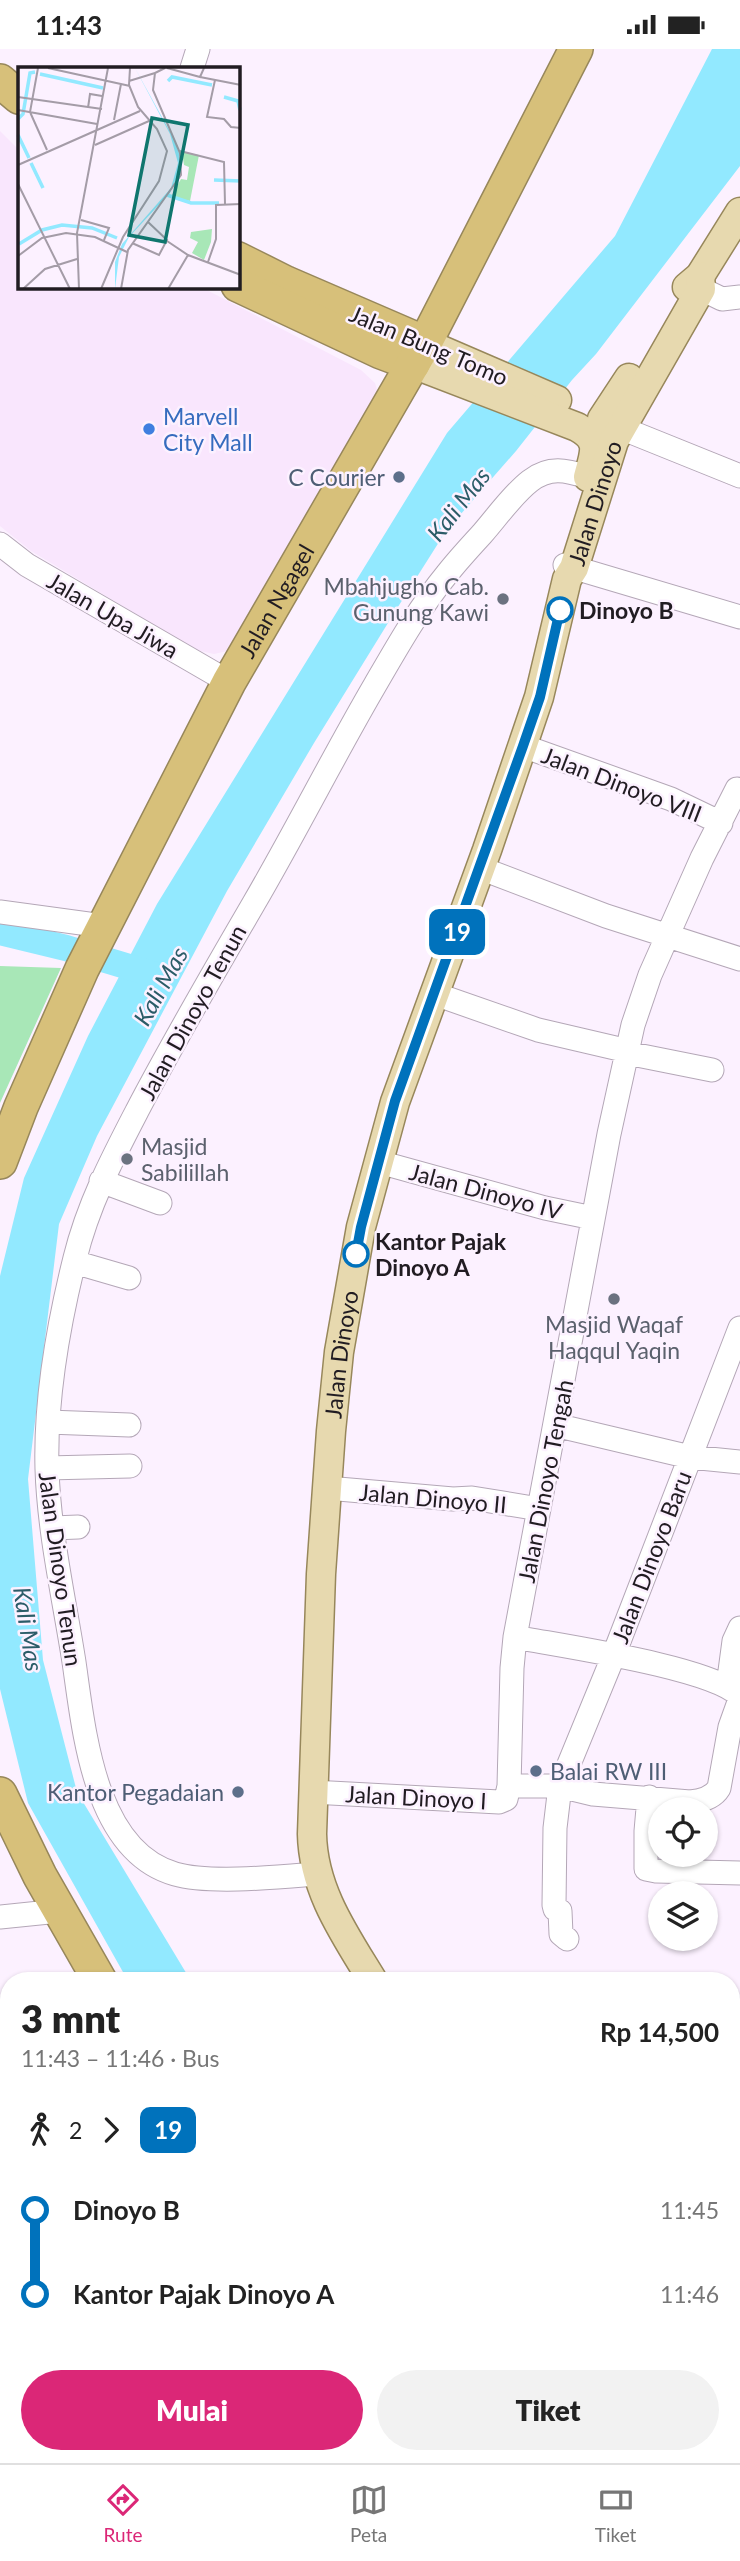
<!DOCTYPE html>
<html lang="id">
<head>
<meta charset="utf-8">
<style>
	body { margin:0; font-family:Lato,sans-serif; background:#f2f2f2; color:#222; height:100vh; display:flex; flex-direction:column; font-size:26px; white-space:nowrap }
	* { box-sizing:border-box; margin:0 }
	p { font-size:23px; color:#767676 }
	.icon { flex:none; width:38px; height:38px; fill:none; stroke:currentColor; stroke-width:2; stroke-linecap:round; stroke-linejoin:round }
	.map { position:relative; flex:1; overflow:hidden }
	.panel { position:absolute; left:0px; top:1923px; width:740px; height:492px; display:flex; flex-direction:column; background:#fff; border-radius:28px 28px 0 0; box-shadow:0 2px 5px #0004 }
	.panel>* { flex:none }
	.badge { padding:0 14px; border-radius:10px; font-size:24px; line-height:46px }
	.tools { position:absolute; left:648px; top:1748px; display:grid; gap:14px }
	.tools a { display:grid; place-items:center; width:70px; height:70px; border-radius:50%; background:#fff; box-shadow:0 2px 5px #0004; font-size:35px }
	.map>.badge { position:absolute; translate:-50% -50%; box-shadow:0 0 0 4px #fff }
	.legs { display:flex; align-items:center; gap:10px; height:77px; padding:0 21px; font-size:23px }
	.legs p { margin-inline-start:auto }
	.head { display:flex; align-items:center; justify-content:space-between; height:119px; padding:0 21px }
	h1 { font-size:38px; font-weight:800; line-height:52px }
	.primary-button { display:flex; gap:14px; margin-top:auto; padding:14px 21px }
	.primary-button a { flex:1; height:80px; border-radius:42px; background:#db2777; color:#fff; font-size:28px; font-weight:800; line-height:80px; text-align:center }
	.primary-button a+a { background:#f2f2f2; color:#222 }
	ul { padding:0 21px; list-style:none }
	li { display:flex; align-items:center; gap:24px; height:84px; font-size:26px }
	li i { display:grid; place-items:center; width:10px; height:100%; margin:0 9px; background:currentColor }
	li i::after { content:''; width:18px; height:18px; margin:-9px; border:5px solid; border-radius:50%; background:#fff }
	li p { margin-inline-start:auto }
	li:first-child i { background:linear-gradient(#0000 50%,currentColor 0) }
	li:last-child i { background:linear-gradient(currentColor 50%,#0000 0) }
	.status { display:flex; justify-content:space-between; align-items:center; height:49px; padding:0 35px; background:#fff; direction:ltr }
	.status svg { height:19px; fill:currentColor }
	.tab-bar { display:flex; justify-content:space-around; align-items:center; height:98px; border-top:2px solid #e0e0e0; background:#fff; font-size:19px; color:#767676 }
	.tab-bar a { display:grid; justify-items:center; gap:4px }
	.tab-bar .selected { color:#db2777 }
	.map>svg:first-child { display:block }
</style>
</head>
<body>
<div class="status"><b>11:43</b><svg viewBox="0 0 49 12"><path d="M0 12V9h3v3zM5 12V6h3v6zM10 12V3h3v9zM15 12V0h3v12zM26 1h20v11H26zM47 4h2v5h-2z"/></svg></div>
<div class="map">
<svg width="740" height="2414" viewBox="0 0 740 2414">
	<rect width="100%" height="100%" fill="#fcf1ff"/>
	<path fill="#f9e6fd" d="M0,82L19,101V238H201L361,321L375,334L378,344L232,601L214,605L196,601L31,502L0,477Z
		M734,1986L737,1993H740V2267L732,2263V1987Z"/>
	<path fill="#a8e7b7" d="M0,917L61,919L0,1054Z
		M9,2206V2264L0,2268V2207Z"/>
	<path fill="#92e9ff" d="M712,0H740V117L596,305L572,331L516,402L446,482L396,561L314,694L227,842L97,1087L59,1175L28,1430L43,1611L77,1743L191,1932H128L28,1754L0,1640V1227L24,1129L88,987L157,855L447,384L615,187Z
		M467,2406H550L558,2414H474Z"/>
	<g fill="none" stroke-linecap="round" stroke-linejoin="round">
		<path stroke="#92e9ff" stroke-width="26" d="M0,883L66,899L159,927"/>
		<g stroke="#b4a7b7" stroke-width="25">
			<path id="minor" d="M192,19L198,0
				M689,234L722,250L740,248
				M621,379L740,427
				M0,495L27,516L229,633
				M565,516L740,568
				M523,697L671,750L721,774
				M480,819L606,867L740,910
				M0,863L103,877
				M435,945L538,981L628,1002
				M627,1004L712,1021
				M379,1113L545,1159L593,1169
				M101,1132L160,1154
				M74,1213L129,1229
				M48,1373L129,1376
				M555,1376L690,1408L740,1413
				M47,1419L130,1417
				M327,1439L453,1450L472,1449L539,1460
				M53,1479L78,1478
				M515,1588C561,1597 711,1618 740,1647
				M728,1637L734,1592L740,1579
				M509,1737H560L593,1745L690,1753C701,1752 713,1749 719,1739L730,1678L740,1650
				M312,1743L499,1753L506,1750L509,1737L512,1619L515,1588L609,1085L633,976L650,926L702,809L737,740
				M649,1748L646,1782V1820L656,1822L740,1824
				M316,1825C279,1828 209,1835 175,1825C94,1802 84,1682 74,1613C64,1549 49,1484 47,1420C45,1350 58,1277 75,1209C88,1156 112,1110 137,1062C174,991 214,923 254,854C296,782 333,708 375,636C397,598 419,559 447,525C458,511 470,498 482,485C497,468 512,446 530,432C549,417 566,421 588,428
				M0,1868L59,1862
				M567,1890L561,1885L560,1862L555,1860L554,1856L555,1779L560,1737L613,1608L740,1279
				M0,2305L9,2302
				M49,2406L51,2414
				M461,2406L467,2414
				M587,2406L595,2414"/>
		</g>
		<g stroke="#97875b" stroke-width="31">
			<g id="major">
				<path d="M687,238L700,227L740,163"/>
				<path d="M425,294L557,351"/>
				<path d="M413,315L577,378C602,392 594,404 588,428"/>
				<path d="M602,370L629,329"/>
				<path id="s1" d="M373,1932C345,1886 313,1841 312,1785L321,1525L331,1382L339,1303L361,1178L395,1053L487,801L539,648L567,530L574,519L614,392L701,240L700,227"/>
				<path d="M732,2308L740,2313"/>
			</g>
		</g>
		<g stroke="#97875b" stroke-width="36">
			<g id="highway">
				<path d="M0,32L19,48"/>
				<path d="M238,210L286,234L425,294"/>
				<path d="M238,236L381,303L413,315"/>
				<path id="s2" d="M0,1113L21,1058L82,920L229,633L425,294L576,0"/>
				<path d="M0,1745L40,1827L100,1932"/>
				<path d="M376,2406L380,2414"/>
			</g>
		</g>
		<use href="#minor" stroke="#fff" stroke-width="23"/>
		<use href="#major" stroke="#e7d9af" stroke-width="28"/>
		<use href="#highway" stroke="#d7c07a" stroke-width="33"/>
	</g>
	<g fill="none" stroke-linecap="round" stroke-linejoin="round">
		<g stroke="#fff" stroke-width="16">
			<path id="line-1" d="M356,1205L361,1178L395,1052L523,697L540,648L560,561"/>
		</g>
		<use href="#line-1" stroke="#0072bc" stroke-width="10"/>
	</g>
	<circle fill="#3f7fe0" stroke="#fcf1ff" stroke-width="2.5" cx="149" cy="380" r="7"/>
	<g fill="#5c6f8a" stroke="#fcf1ff" stroke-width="2.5">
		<circle cx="399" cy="428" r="7"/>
		<circle cx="536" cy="1722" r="7"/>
		<circle cx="238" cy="1743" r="7"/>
	</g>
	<g fill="#6b7280" stroke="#fcf1ff" stroke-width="2.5">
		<circle cx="503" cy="550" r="7"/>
		<circle cx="127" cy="1110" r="7"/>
		<circle cx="614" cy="1250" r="7"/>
	</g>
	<g fill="#fff" stroke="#0072bc" stroke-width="3.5">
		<circle cx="560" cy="561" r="12"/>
		<circle cx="356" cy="1205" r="12"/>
	</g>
	<g text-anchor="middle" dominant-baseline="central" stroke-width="5" stroke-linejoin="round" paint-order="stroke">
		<g font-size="23" fill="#211c22" stroke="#fcf1ff">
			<text transform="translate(429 296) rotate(23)">Jalan Bung Tomo</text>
			<text stroke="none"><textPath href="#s1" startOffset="1533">Jalan Dinoyo</textPath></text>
			<text stroke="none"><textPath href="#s2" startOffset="626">Jalan Ngagel</textPath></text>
			<text transform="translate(113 566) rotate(30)">Jalan Upa Jiwa</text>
			<text transform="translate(622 735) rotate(21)">Jalan Dinoyo VIII</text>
			<text transform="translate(192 963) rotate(-61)">Jalan Dinoyo Tenun</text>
			<text transform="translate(486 1142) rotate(15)">Jalan Dinoyo IV</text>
			<text stroke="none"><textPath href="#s1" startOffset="642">Jalan Dinoyo</textPath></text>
			<text transform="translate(545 1432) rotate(-79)">Jalan Dinoyo Tengah</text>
			<text transform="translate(433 1449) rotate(5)">Jalan Dinoyo II</text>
			<text transform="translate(651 1508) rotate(-69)">Jalan Dinoyo Baru</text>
			<text transform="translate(61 1520) rotate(82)">Jalan Dinoyo Tenun</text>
			<text transform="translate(416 1748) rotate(3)">Jalan Dinoyo I</text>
		</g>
		<g font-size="23" fill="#366cbe" stroke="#fcf1ff" text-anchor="start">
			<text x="163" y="367">Marvell<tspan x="163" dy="26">City Mall</tspan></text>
		</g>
		<g font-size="23" fill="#4e5e75" stroke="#fcf1ff" text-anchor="end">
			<text x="385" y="428">C Courier</text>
			<text x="550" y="1722" text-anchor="start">Balai RW III</text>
			<text x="224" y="1743">Kantor Pegadaian</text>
		</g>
		<g font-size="23" fill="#5b616d" stroke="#fcf1ff" text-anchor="end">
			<text x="489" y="537">Mbahjugho Cab.<tspan x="489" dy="26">Gunung Kawi</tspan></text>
			<text x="141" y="1097" text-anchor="start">Masjid<tspan x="141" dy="26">Sabilillah</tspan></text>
			<text x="614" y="1275" text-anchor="middle">Masjid Waqaf<tspan x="614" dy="26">Haqqul Yaqin</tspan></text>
		</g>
		<g font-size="23" font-weight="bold" fill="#211c22" stroke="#fcf1ff" text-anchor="start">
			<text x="579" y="561">Dinoyo B</text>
			<text x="375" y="1192">Kantor Pajak<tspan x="375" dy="26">Dinoyo A</tspan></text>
		</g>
		<g font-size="24" font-style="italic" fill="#2b5c68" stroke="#fcf1ff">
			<text transform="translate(458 455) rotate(-52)">Kali Mas</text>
			<text transform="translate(160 937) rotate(-61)">Kali Mas</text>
			<text transform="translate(29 1580) rotate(81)">Kali Mas</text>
		</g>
	</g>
	<g transform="translate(18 18)">
		<rect width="222" height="222" fill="#fcf1ff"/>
		<path d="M164,85L181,88L172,134L153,130L163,112L169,113L171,100L166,98ZM194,162L193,175L186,193L174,186L180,175L172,171L173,165Z" fill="#a8e7b7"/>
		<path d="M117,1L156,72L162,89V103L152,126L111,170L101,190L97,222V195L104,177L153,121L160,96L152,67Z" fill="#92e9ff"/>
		<path fill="none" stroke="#92e9ff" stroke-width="3.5" d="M22,7L85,21M150,14L154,10L194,18M206,30L220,34L222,43M0,52L5,47L12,6L17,5M0,68L11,91M13,96L25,121M196,113L223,114M149,128L173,136H201M1,177L24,163L44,158L74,161L99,171"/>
		<path fill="none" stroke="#a49ca7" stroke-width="2" d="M20,1L12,45L29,83M30,1L112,19M149,1L182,10L186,1M182,10L223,18M197,13L189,50L206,52L213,60L223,61M111,14L137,6M0,30L84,42M70,41L72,27L84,29M0,43L79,57M96,53L103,17M77,78L131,54M162,84L206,95L207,137M0,98L122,44M0,117L52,222M63,153L91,161L86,173M149,174L170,188L223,208M114,176L141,188L149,173L130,155M0,189L24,171L48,166L77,170L109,185M190,195L198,172V138L223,137M5,222L27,202L59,192M61,222L59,166L90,1M83,222L105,170L141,114L149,84L139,62L120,40L111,18L112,1M103,222L110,183L163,108L162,86L135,23L137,6L147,1M150,222L170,188"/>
		<path fill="#0f766e" fill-opacity="0.15" stroke="#0f766e" stroke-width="3.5" d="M134,51L170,58L147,175L111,168Z"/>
		<rect width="222" height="222" fill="none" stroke="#211c22" stroke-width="3.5"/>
	</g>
</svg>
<div class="tools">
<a><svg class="icon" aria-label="locate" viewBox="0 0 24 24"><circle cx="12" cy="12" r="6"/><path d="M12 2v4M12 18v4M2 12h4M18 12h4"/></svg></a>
<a><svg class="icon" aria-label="layers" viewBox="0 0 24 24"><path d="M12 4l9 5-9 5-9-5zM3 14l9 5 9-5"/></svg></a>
</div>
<b class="badge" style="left:457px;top:883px;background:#0072bc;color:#fff">19</b>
<section class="panel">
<div class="head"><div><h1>3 mnt</h1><p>11:43 – 11:46 · Bus</p></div><b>Rp 14,500</b></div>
<div class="legs"><svg class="icon" aria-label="walk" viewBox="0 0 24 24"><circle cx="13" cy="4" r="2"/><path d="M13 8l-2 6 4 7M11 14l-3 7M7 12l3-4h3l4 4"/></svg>2<svg class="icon" aria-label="forward" viewBox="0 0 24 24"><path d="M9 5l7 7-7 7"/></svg><b class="badge" style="background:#0072bc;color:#fff">19</b></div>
<ul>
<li><i style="color:#0072bc"></i><b>Dinoyo B</b><p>11:45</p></li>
<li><i style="color:#0072bc"></i><b>Kantor Pajak Dinoyo A</b><p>11:46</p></li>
</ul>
<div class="primary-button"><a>Mulai</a><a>Tiket</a></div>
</section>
</div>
<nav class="tab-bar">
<a class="selected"><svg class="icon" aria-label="directions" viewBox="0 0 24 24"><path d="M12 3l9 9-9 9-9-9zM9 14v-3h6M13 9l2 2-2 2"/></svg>Rute</a>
<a><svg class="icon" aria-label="map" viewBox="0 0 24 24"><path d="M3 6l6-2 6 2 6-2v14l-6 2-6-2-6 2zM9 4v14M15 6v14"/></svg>Peta</a>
<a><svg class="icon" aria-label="tickets" viewBox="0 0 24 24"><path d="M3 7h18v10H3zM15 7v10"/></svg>Tiket</a>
</nav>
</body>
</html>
